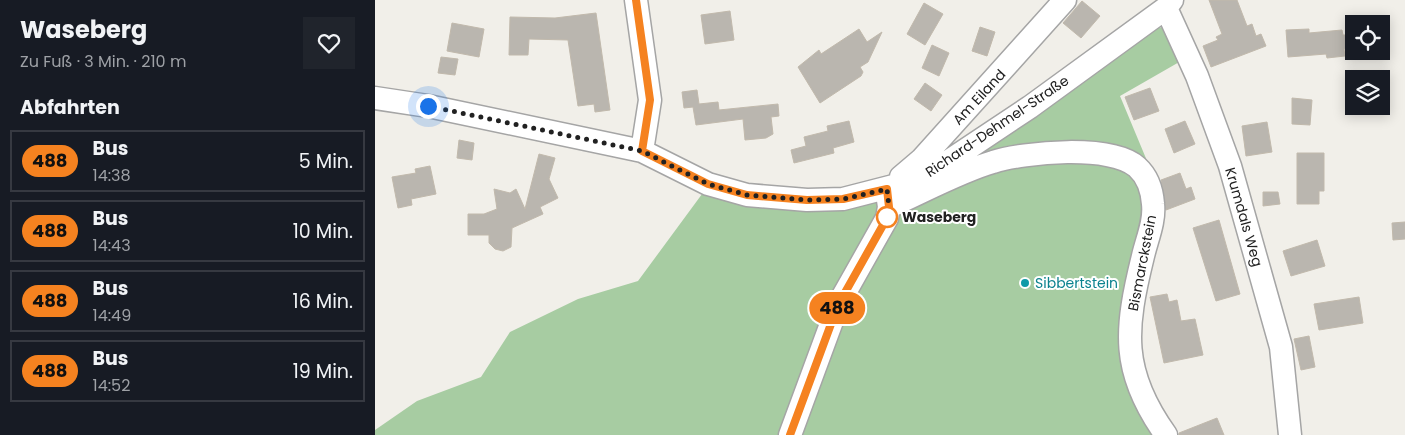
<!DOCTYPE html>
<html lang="de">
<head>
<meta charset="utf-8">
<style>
	body { margin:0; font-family:Poppins,sans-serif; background:#20242c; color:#f1f3f6; height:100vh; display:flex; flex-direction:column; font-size:19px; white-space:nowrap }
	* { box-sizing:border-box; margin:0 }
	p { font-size:16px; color:#9ea1a6 }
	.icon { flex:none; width:28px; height:28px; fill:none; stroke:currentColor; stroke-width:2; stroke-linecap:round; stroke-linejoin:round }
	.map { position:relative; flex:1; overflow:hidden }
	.panel { display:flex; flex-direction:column; background:#171b24; width:375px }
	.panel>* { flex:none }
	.badge { padding:0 10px; border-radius:16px; font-size:18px; line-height:32px }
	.tools { position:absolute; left:970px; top:15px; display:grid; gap:10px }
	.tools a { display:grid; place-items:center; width:45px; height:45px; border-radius:0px; background:#171b24; box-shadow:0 2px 12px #0003; font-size:25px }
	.you { position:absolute; width:25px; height:25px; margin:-12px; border:4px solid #fff; border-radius:50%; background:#1a73e8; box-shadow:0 0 0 8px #1a73e833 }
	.map>.badge { position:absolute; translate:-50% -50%; box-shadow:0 0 0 2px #fff }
	h2 { padding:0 20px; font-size:19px; line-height:45px }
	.round { display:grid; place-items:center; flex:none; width:52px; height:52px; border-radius:0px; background:#20242c }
	.overview { display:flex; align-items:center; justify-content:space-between; height:85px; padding:0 20px }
	h1 { font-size:24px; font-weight:700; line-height:38px }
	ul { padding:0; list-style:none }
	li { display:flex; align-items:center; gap:15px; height:62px; margin:0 10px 8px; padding:0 10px; border:2px solid #363941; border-radius:0px }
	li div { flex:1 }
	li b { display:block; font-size:19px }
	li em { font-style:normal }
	li .badge { min-width:55px; font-weight:700; text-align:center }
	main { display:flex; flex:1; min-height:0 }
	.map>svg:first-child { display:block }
</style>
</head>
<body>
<main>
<section class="panel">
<div class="overview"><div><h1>Waseberg</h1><p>Zu Fuß · 3 Min. · 210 m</p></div><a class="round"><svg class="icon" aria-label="heart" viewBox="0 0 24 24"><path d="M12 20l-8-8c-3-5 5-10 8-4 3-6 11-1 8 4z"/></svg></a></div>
<h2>Abfahrten</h2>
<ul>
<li><span class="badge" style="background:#f58220;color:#111">488</span><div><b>Bus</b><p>14:38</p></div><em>5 Min.</em></li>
<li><span class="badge" style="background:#f58220;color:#111">488</span><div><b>Bus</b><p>14:43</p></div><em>10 Min.</em></li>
<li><span class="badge" style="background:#f58220;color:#111">488</span><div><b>Bus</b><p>14:49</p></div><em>16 Min.</em></li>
<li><span class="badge" style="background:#f58220;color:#111">488</span><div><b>Bus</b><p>14:52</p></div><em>19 Min.</em></li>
</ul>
</section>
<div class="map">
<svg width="1030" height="435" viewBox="0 0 1030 435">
	<rect width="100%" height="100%" fill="#f1efe9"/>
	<path fill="#a7cca2" d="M782,27L790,28L806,61L745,96L775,168L771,277L765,324L768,360L777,393L802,435H0V430L42,401L106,377L135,332L203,299L263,281L330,190L444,206L505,202Z"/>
	<path fill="#bab6af" stroke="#c1b9ac" d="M834,0H862L872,26L877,24L881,36L886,34L891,46L836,67L828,46L843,40L841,37L847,34Z
		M707,1L725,16L706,38L688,23Z
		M549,3L568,14L550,45L532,34Z
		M355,11L359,40L330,44L326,15Z
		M221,13L235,110L220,112L219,104L203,106L193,40L154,39L153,55H134L135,17L180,18Z
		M77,23L109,29L104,57L72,51Z
		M605,27L620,32L612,56L597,51Z
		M484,29L492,42L507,32L493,62L485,67L488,72L486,76L445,103L423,67L444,50L446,54Z
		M934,29V33L967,30L968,35H975L976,48L969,49L970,56L952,58L951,54L913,57L911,30Z
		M557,45L574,53L564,76L547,68Z
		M66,57L83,59L80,75L63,73Z
		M550,83L567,95L556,111L539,99Z
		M775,88L784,111L759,120L750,97Z
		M322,90L324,104L343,102L344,110L403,104L404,116L396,117L398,134L391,138L370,140L368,119L321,125L318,107L309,108L307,92Z
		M917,98L937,100L935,125L917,124Z
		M474,121L479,142L458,148L459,153L419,163L416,150L431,146L429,137L453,131L452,126Z
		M810,121L820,144L799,153L790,129Z
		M892,122L897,152L871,156L867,126Z
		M84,140L99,143L97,160L82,158Z
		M922,153H949V191H944V204H922Z
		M164,154L180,158L174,179L183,198L165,207L168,214L137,228L136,247L128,251L120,249L114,243V235H93V214H109L122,209L119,189L135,193L141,189L150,209Z
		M55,166L61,194L36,199L37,205L23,208L17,177L41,173L40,169Z
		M805,173L811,189L816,187L820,199L791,210L786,180Z
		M888,192H903L905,204L888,206Z
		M844,220L865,294L841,301L818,228Z
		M1030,222V239L1018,240L1017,223Z
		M942,240L950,266L916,276L908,251Z
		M792,294L794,302L802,300L806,321L820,319L828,355L789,363L775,297Z
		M984,297L988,323L944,330L939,304Z
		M934,336L940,367L926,370L919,339Z
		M842,418L849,435H804V433Z"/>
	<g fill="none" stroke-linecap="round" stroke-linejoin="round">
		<g stroke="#a5a5a5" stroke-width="25">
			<path id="minor" d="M261,0L275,100L267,151
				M791,8L822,76L855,166L906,347L915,435
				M0,98L53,106L267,151L333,184L372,195L432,200L468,199L538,181L568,165L655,107L791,8L797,0
				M526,177L546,160L690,0
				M514,207C546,193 586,171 618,162C650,152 736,144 762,167C773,177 777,190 778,204C780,221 772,239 768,256C750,329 745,371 791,435
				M415,435L463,305L512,218L514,207L512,193"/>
		</g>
		<use href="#minor" stroke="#fff" stroke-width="22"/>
	</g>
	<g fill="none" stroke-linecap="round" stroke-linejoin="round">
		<g stroke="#fff" stroke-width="11">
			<path id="line" d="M261,0L275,100L267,151L333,184L372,195L432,200L468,199L512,189L514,207L512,218L463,305L415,435"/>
		</g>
		<use href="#line" stroke="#f58220" stroke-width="8"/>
		<path stroke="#212121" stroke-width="5" stroke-dasharray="0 9" d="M53,106L267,151L333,184L372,195L432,200L468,199L512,189L514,207L512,217"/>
	</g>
	<circle fill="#fff" stroke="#f58220" stroke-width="2.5" cx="512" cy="217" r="10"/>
	<circle fill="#0f9aa8" stroke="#fff" stroke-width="2" cx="650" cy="283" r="5"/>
	<g text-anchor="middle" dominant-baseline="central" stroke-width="4" stroke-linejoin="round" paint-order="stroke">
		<g font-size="14" fill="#212121" stroke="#fff">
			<text transform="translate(604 97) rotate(-47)">Am Eiland</text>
			<text transform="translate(622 126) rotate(-34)">Richard-Dehmel-Straße</text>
			<text transform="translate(869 217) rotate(74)">Krumdals Weg</text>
			<text transform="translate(767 263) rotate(-79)">Bismarckstein</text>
		</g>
		<g font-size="14" font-weight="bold" fill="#212121" stroke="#fff" text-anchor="start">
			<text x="527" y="217">Waseberg</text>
		</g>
		<g font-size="14" fill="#0d838f" stroke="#fff" text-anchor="start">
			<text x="660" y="283">Sibbertstein</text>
		</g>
	</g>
</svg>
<div class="tools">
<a><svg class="icon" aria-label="locate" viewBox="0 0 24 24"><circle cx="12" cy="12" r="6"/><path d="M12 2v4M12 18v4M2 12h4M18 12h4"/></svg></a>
<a><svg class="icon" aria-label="layers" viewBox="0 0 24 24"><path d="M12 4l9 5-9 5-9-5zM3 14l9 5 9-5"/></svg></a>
</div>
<div class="you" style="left:53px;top:106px"></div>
<b class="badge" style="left:462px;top:308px;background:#f58220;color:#111">488</b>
</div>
</main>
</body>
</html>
